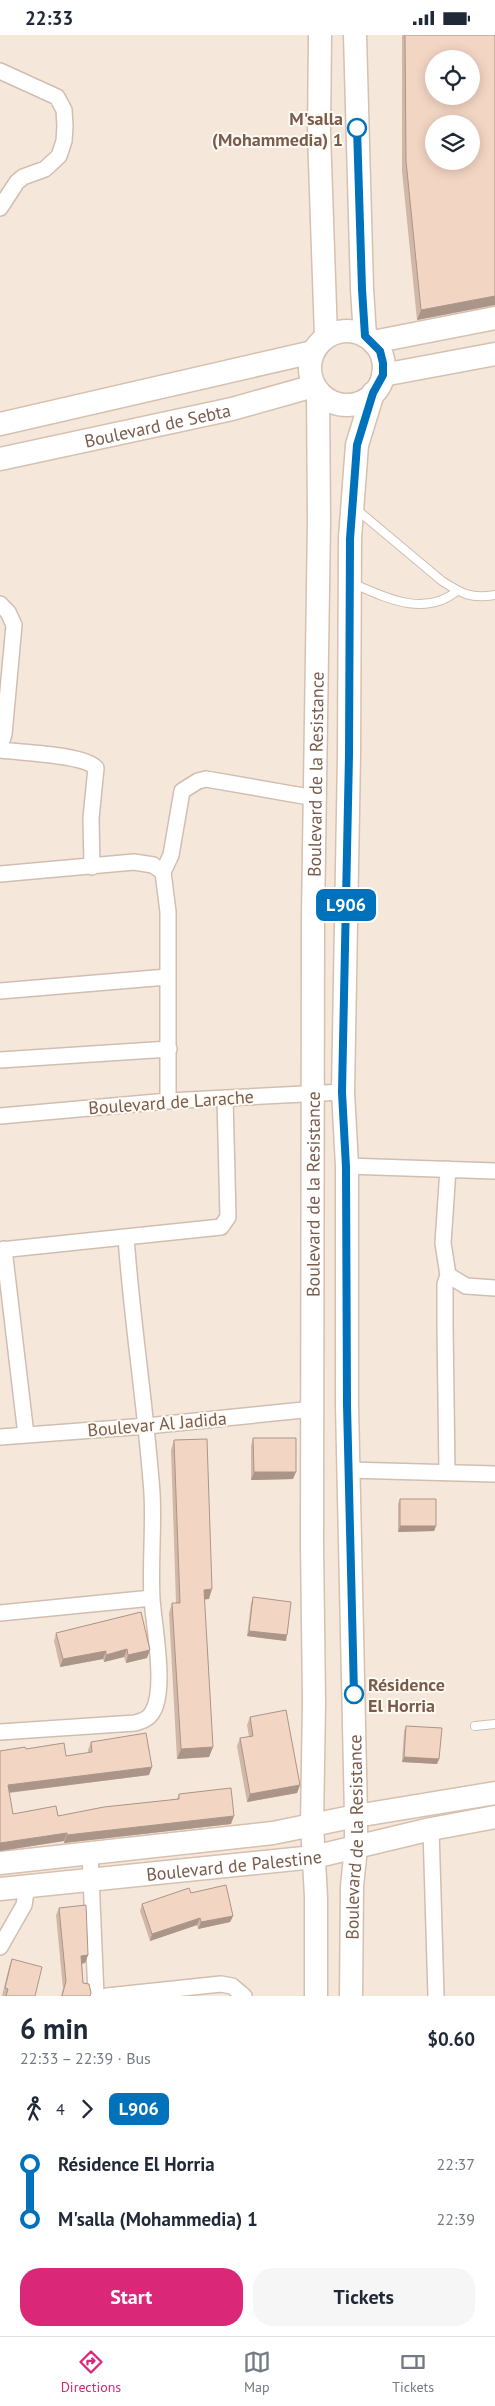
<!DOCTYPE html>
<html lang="en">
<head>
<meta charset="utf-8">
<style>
	body { margin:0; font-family:"PT Sans",sans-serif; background:#f6f6f7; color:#1f2937; height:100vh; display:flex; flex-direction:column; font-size:19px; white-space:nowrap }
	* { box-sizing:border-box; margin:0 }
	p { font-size:16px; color:#747a83 }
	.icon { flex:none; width:28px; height:28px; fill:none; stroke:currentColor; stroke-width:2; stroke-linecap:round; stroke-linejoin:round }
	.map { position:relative; height:1961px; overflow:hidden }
	.panel { display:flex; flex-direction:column; background:#fff; flex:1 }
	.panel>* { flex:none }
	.badge { padding:0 10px; border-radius:8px; font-size:18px; line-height:32px }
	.tools { position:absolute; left:425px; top:15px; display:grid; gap:10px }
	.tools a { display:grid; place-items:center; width:55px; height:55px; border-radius:50%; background:#fff; box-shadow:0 2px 12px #0003; font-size:25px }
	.map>.badge { position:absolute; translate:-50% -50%; box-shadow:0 0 0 2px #fff }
	.legs { display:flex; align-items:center; gap:8px; height:55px; padding:0 20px; font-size:16px }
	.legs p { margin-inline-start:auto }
	.head { display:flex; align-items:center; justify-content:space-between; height:85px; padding:0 20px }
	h1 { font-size:28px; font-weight:600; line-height:38px }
	.button { display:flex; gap:10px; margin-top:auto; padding:10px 20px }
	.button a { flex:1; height:58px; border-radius:20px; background:#db2777; color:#fff; font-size:20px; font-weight:600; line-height:58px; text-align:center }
	.button a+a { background:#f6f6f7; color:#1f2937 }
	ul { padding:0 20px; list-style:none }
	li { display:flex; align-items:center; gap:18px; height:55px; font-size:19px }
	li i { display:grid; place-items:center; width:8px; height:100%; margin:0 6px; background:currentColor }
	li i::after { content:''; width:12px; height:12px; margin:-6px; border:4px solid; border-radius:50%; background:#fff }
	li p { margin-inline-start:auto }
	li:first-child i { background:linear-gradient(#0000 50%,currentColor 0) }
	li:last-child i { background:linear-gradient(currentColor 50%,#0000 0) }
	.status { display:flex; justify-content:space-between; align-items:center; height:35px; padding:0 25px; background:#fff; direction:ltr }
	.status svg { height:14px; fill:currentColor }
	.menu { display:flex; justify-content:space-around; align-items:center; height:70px; border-top:1px solid #e0e1e3; background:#fff; font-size:14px; color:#747a83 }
	.menu a { display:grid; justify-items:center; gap:2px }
	.menu .current { color:#db2777 }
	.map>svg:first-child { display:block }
</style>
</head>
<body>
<div class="status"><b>22:33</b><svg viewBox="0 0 49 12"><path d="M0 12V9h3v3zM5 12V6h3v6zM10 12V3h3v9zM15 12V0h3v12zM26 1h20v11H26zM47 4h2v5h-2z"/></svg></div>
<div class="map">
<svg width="495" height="1961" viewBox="0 0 495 1961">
	<rect width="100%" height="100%" fill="#fdf6ec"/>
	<path fill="#f5e8da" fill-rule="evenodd" d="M0,0H495V1961H0ZM434,24H471V61H434ZM434,89H471V126H434Z"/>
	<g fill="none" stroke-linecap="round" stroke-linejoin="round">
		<g stroke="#d1beb0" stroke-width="10">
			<path id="lane" d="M356,474L442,546C462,559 471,564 495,560
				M352,548C384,562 424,583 457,556
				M475,1691L495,1689"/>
		</g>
		<g stroke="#d1beb0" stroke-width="18">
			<path id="street" d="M0,36L57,62L64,75L65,91L64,106L59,121L45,134L23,142L17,147L0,173
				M0,569L8,577L14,590L4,699L0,712
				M0,715C21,718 84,719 96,733L91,783L92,832
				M163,837L171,820L182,756L198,746L206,744L315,763
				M0,839L134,827L153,830L163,837L168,877V1066
				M0,956L167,942
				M0,1025L169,1014
				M0,1081L168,1066L343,1057
				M347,1131L495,1136
				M448,1134L443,1208L448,1240L466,1251L495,1253
				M4,1214L26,1400
				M0,1215L221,1192L228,1182L225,1063
				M0,1402L147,1391L313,1374
				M348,1435L495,1439
				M447,1437L445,1291V1249L448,1240
				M0,1578L152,1563
				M0,1697L135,1688C142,1686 149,1684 153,1676C166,1653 154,1592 152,1564C150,1529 154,1493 152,1458C146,1373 132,1288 126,1202
				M431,1794L436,1961
				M90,1818L96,1961
				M0,1912L24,1870L27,1851
				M107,1961L221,1949L232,1951L244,1961"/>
		</g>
		<g stroke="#d6c0b0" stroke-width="25">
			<g id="secondary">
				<path d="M320,0L319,98L326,302"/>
				<path d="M355,0L362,254L365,301"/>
				<circle cx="347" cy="333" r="37"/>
				<path d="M373,307L495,283"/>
				<path d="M383,340L495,319"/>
				<path d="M0,389L313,317"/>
				<path id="s1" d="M0,424L232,374L314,351"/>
				<path d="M0,1828L273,1798L356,1781L495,1758"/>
				<path id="s2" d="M0,1854L314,1822L431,1794L495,1782"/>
				<path id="s3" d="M316,1961V1862L312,1790L314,1667L312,1509L313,881L319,487L318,357"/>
				<path id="s4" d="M351,1961L352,1851L356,1813V1781L347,1370V1131L343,1057L349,720L350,503L357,410L373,358"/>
			</g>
		</g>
		<use href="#lane" stroke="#fff" stroke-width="8"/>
		<use href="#street" stroke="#fff" stroke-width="15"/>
		<use href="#secondary" stroke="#fff" stroke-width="22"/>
	</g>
	<path fill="#d1b7a8" d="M402,0H495V270L417,285L402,136Z
		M253,1403L293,1444L251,1445V1411Z
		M174,1405L209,1564H204L213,1712L209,1722L177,1724L169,1578L172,1568H176L171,1415Z
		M400,1464L436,1491L434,1496L398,1497V1469Z
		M253,1562L286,1606L247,1601L251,1568Z
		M141,1577L147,1623L126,1628L124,1622L104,1627L103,1624L60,1632L54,1606L56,1598Z
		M250,1682L300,1750L297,1758L247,1767L237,1711L240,1703L249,1702L247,1690Z
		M406,1691L439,1724L437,1729L402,1727L404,1696Z
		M91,1707L149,1740L9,1758L13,1779L58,1781L177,1764L179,1759L231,1789L64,1808V1806L0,1816V1716L26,1714L66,1721L88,1718V1715Z
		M191,1858L233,1881L230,1887L198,1894L197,1890L150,1906L140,1876L142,1869Z
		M59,1873L88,1920L85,1928L82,1929L83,1948L90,1961H61L63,1954L56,1880Z
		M12,1924L35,1961H2L9,1932Z"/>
	<path fill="#aa9588" d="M495,261V270L417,285L421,275Z
		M254,1437H296L293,1444L251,1445Z
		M400,1491H436L434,1496L398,1497Z
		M212,1554L209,1564L200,1565L204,1555Z
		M249,1596L287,1600L286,1606L247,1601Z
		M127,1614L124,1622L104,1627L106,1620Z
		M150,1615L147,1623L126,1628L128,1620Z
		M106,1616L103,1624L60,1632L63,1624Z
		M213,1712L209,1722L177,1724L181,1714Z
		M404,1722L439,1724L437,1729L402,1727Z
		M152,1732L149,1740L5,1758L8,1750Z
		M300,1750L297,1758L247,1767L250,1759Z
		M234,1781L231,1789L64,1808L67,1800Z
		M67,1798L64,1806L0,1816V1808Z
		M233,1881L230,1887L198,1894L201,1887Z
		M200,1883L197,1890L150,1906L152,1899Z
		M88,1920L85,1928L78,1929L81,1921Z"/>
	<path fill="#f3d5c3" stroke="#aa9588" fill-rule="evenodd" d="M405,0H495V261L421,275L406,126ZM434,24H471V61H434ZM434,89H471V126H434Z
		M253,1403H296V1437H254Z
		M207,1404L212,1554L204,1555L213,1712L181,1714L172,1568H180L174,1405Z
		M400,1464H436V1491H400Z
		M253,1562L291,1567L287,1600L249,1596Z
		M141,1577L150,1615L128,1620L127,1614L106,1620V1616L63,1624L56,1598Z
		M286,1675L300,1750L250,1759L240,1703L253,1701L250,1682Z
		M406,1691L442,1693L439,1724L404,1722Z
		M146,1698L152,1732L8,1750L13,1779L56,1771L58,1781L104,1772L179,1764V1759L231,1753L234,1781L67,1800V1798L0,1808V1716L25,1712L26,1714L64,1708L66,1721L92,1717L91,1707Z
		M226,1850L233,1881L201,1887L200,1883L152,1899L142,1869L189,1853L191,1858Z
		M86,1870L88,1920L81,1921L83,1948L89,1949L91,1958L90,1961H62L66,1946L59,1873Z
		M12,1924L42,1932L35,1961H6L8,1954L5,1953Z"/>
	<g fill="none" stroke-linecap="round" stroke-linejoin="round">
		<g stroke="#fff" stroke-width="11">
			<path id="line-1" d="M354,1659L347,1370L346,1132L342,1057L349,720L350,504L357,410L373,358L383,340V328L380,316L365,301L362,254L357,93"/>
		</g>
		<use href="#line-1" stroke="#0072bc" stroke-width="8"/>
	</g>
	<g fill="#fff" stroke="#0072bc" stroke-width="2.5">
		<circle cx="357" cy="93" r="9"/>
		<circle cx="354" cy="1659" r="9"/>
	</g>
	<g text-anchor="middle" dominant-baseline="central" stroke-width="4" stroke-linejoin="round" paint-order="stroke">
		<g font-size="18" font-weight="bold" fill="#7a5c4d" stroke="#fffaf3" text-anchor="end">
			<text x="343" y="83">M'salla<tspan x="343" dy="21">(Mohammedia) 1</tspan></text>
			<text x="368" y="1649" text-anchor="start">Résidence<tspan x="368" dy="21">El Horria</tspan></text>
		</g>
		<g font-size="18" fill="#7a5c4d" stroke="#fffaf3">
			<text stroke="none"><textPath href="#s1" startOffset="161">Boulevard de Sebta</textPath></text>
			<text stroke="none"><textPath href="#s3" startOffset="1222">Boulevard de la Resistance</textPath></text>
			<text transform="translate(171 1067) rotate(-4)">Boulevard de Larache</text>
			<text stroke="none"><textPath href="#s3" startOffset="802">Boulevard de la Resistance</textPath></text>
			<text transform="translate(157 1389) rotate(-5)">Boulevar Al Jadida</text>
			<text stroke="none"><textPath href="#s4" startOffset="159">Boulevard de la Resistance</textPath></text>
			<text stroke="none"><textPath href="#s2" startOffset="235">Boulevard de Palestine</textPath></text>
		</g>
	</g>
</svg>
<div class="tools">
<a><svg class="icon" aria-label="locate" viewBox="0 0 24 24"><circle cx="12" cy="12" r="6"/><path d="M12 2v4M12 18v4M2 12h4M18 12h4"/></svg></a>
<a><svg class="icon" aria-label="layers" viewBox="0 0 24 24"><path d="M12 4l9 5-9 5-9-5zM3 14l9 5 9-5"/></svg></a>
</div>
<b class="badge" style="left:346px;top:870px;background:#0072bc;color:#fff">L906</b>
</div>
<section class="panel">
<div class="head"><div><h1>6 min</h1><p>22:33 – 22:39 · Bus</p></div><b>$0.60</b></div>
<div class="legs"><svg class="icon" aria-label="walk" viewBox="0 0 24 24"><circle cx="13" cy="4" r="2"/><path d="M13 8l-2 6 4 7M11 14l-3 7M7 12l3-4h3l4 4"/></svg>4<svg class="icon" aria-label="forward" viewBox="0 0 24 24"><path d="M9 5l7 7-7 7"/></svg><b class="badge" style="background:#0072bc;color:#fff">L906</b></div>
<ul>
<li><i style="color:#0072bc"></i><b>Résidence El Horria</b><p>22:37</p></li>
<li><i style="color:#0072bc"></i><b>M'salla (Mohammedia) 1</b><p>22:39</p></li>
</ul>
<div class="button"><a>Start</a><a>Tickets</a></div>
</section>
<nav class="menu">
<a class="current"><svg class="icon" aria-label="directions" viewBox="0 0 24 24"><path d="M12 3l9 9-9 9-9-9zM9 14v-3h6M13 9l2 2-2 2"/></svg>Directions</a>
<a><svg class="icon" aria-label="map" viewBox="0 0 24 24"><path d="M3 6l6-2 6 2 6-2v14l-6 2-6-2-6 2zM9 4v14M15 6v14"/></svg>Map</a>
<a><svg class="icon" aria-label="tickets" viewBox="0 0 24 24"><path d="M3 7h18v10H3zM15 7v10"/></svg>Tickets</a>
</nav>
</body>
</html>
